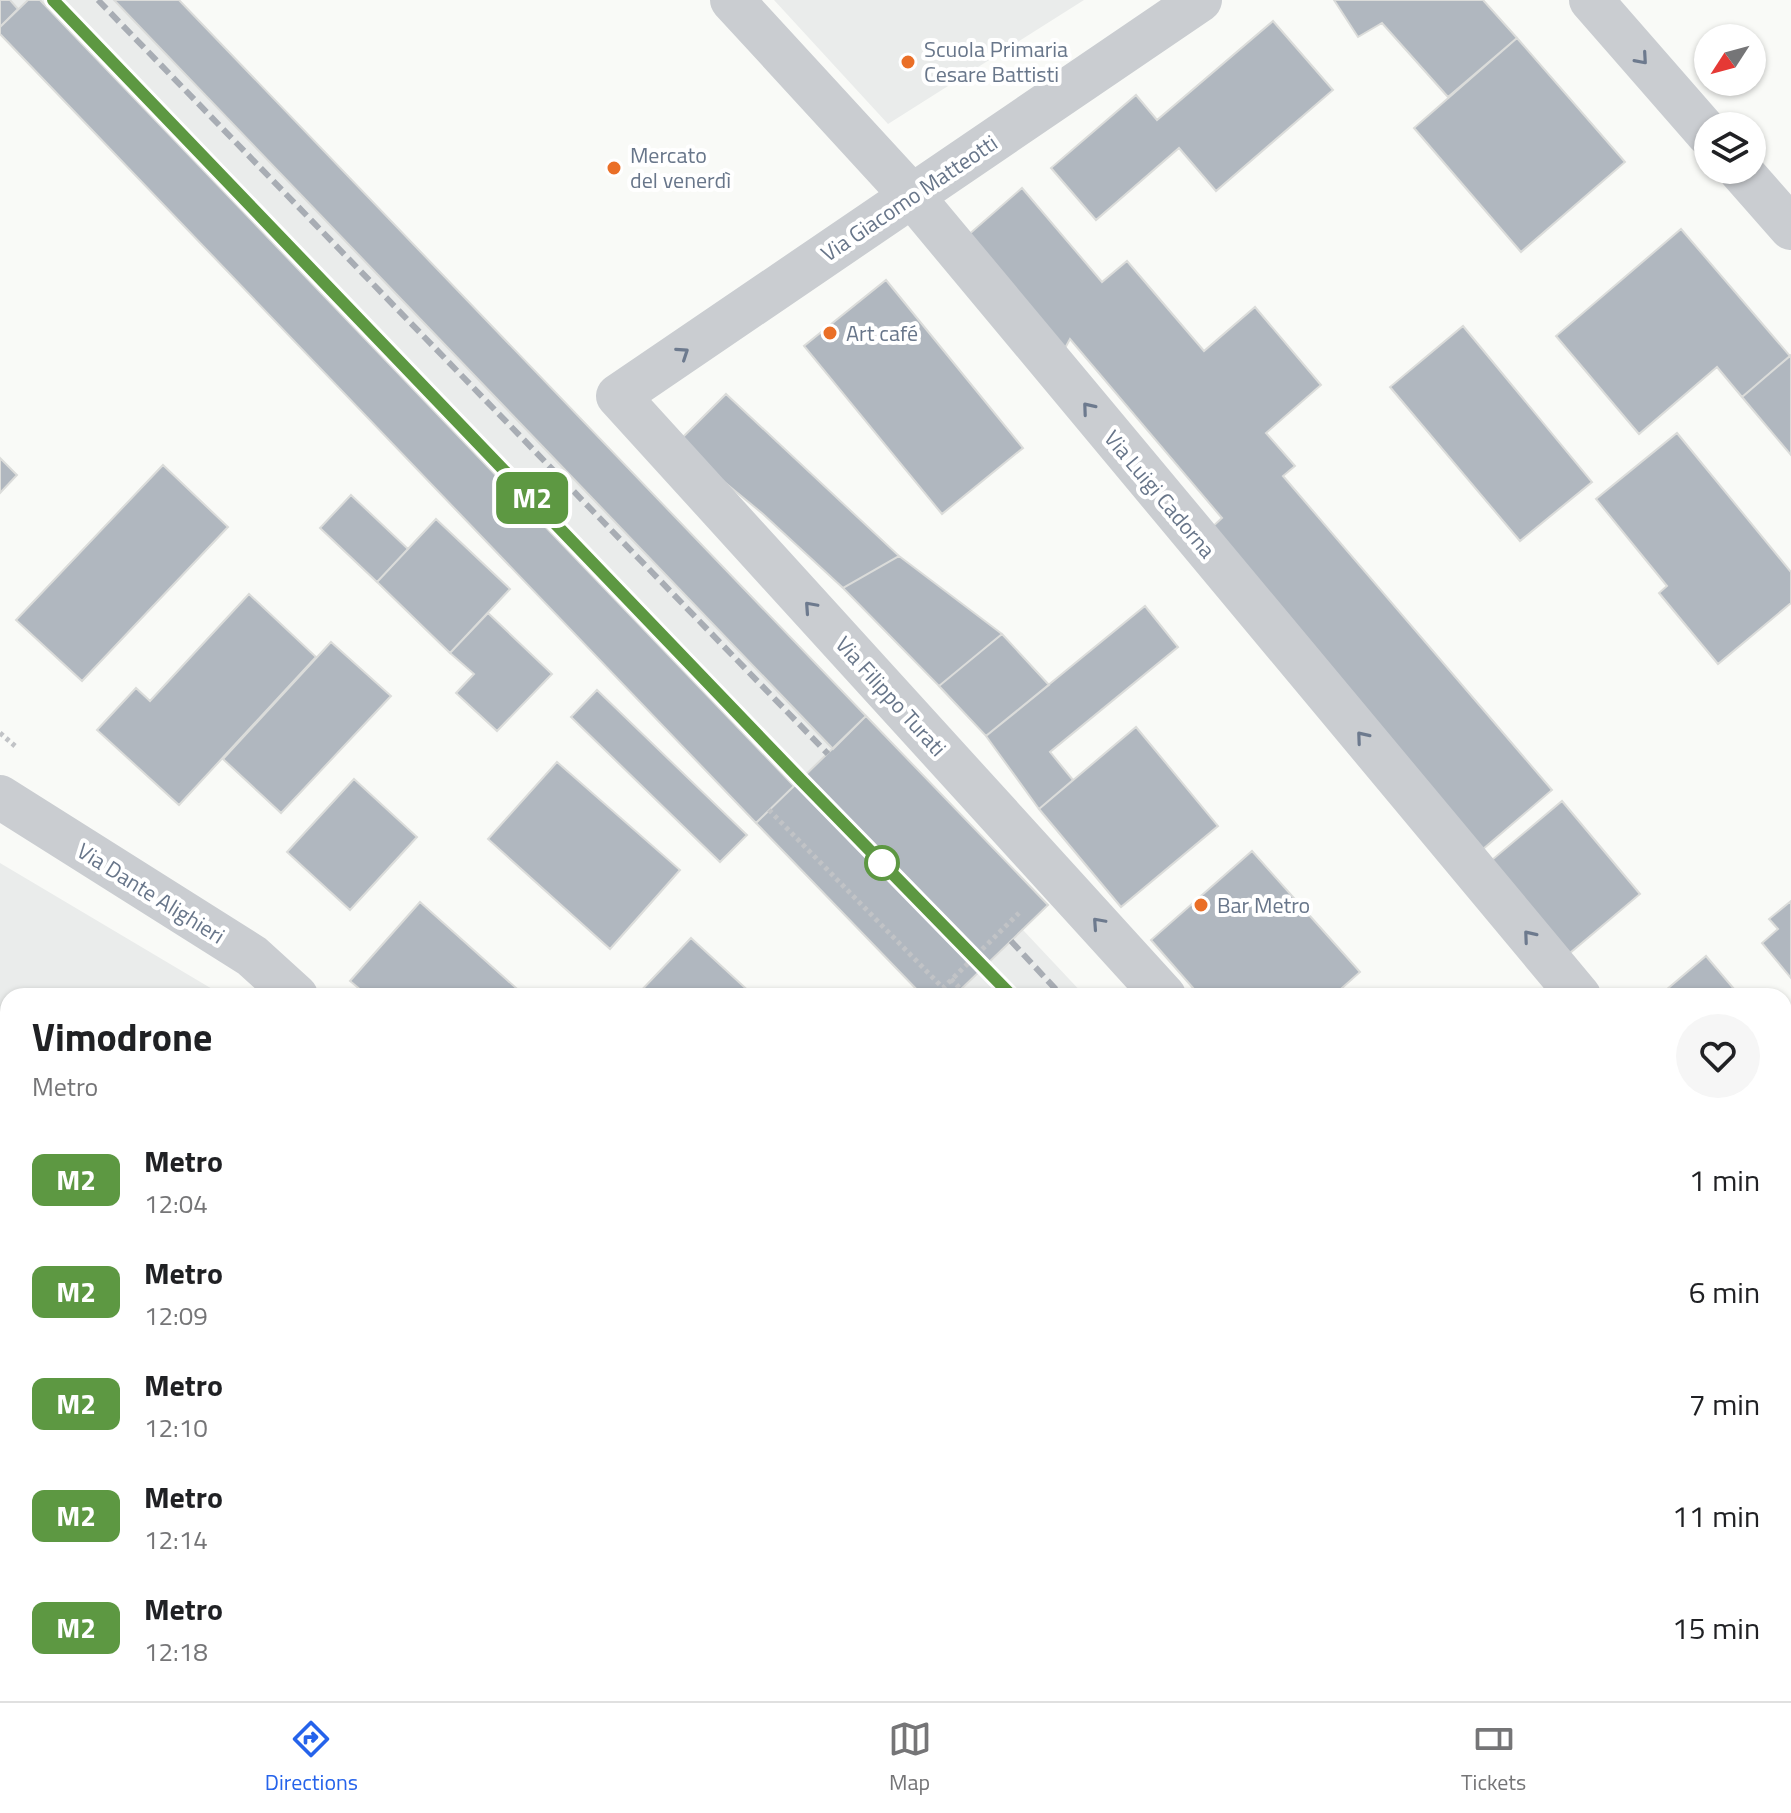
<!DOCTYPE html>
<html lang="en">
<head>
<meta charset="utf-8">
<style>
	body { margin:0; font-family:"Titillium Web",sans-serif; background:#f6f6f6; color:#202124; height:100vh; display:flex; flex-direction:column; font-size:30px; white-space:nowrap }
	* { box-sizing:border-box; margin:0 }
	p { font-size:26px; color:#757577 }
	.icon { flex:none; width:44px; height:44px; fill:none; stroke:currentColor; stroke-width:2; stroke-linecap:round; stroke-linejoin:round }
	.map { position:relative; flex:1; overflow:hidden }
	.side { position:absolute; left:0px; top:988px; width:1792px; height:714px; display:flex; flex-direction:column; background:#fff; border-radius:24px 24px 0 0; box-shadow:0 2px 6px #0004 }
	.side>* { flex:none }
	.badge { padding:0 16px; border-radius:12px; font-size:28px; line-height:52px }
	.needle { width:52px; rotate:234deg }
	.controls { position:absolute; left:1694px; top:24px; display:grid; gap:16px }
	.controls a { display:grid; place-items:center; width:72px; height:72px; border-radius:50%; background:#fff; box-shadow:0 2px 6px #0004; font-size:40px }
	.map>.badge { position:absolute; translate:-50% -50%; box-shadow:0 0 0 4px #fff }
	.round { display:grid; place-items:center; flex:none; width:84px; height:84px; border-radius:42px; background:#f6f6f6 }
	.head { display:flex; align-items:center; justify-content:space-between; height:136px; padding:0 32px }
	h1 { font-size:38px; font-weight:700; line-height:60px }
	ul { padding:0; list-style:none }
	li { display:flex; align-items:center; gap:24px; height:112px; padding:0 32px }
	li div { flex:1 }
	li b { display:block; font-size:30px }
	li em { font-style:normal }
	li .badge { min-width:88px; font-weight:700; text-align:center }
	.menu { display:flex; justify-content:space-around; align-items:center; height:112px; border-top:2px solid #e0e0e0; background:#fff; font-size:22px; color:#757577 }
	.menu a { display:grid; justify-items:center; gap:4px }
	.menu .current { color:#2563eb }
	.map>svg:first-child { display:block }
</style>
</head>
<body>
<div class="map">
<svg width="1791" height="1701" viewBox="0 0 1791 1701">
	<rect width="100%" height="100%" fill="#f9faf7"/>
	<path fill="#eaeceb" d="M0,0H179L1048,905L1023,930L1085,996H974L756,823L0,34Z
		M774,0H1084L888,124Z
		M0,863L224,996H8V1643L0,1647Z
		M196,1694H827L834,1701H197Z
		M1601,1694H1692L1698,1701H1607Z"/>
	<path fill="#b0b7bf" stroke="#dbdcda" stroke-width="2" d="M0,0H10L18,9L0,27Z
		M28,0H40L794,786L756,823L0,34V27Z
		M114,0H179L866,716L833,749Z
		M1334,0H1483L1517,38L1448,97L1382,23L1358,37Z
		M1273,21L1333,90L1216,191L1179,148L1096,220L1051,168L1136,95L1157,120Z
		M1517,38L1625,162L1521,252L1414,128Z
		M1022,188L1102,282L1127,261L1204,351L1255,307L1321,385L1266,433L1295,466L1283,476L1552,790L1483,849L1210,529L1222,518L1070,339L1064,350L967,236Z
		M1681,229L1790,356L1742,397L1717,367L1639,434L1556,336Z
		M886,280L1023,448L942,514L804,346Z
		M1463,326L1592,482L1520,541L1390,387Z
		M1791,355V455L1742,397Z
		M726,394L899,556L843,588L763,514L677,443Z
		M1677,433L1791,572V603L1718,664L1659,593L1667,586L1596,499Z
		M0,458L17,475L0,493Z
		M163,465L228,527L82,681L16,620Z
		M351,495L408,549L377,582L320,528Z
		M436,519L510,589L450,653L377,582Z
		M899,556L1002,634L939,686L843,588Z
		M249,594L316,657L179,805L97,730L136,688L150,701Z
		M1145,606L1178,647L1050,752L1073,780L1039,809L986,736Z
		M488,613L552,674L497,731L456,693L474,674L450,653Z
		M1002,634L1049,685L986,736L939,686Z
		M331,642L391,696L281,813L223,759Z
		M597,690L747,835L720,862L571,717Z
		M866,716L1048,905L954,996H923L756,823Z
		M1136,727L1218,826L1121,907L1039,809Z
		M557,762L680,870L610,949L488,839Z
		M354,779L417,837L350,910L287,852Z
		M1562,801L1640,894L1564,958L1486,865Z
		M1252,851L1360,972L1333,996H1200L1151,940Z
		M1791,901V978L1762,943L1778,929L1769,919Z
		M420,902L525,996H368L350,981Z
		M691,938L754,996H636Z
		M1706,956L1740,996H1659Z
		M8,1093V1315L6,1313L0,1318V1100Z
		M8,1364V1445L0,1436V1370Z
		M304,1694H527L531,1701H291Z
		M1128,1694H1165L1173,1700L1180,1694H1238L1245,1701H1119Z
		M1238,1694H1282L1274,1701H1245Z
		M1325,1694H1396L1400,1701H1331Z
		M1436,1694H1499L1501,1701H1439Z"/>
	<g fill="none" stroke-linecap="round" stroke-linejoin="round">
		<path stroke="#c1c3c6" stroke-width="5" stroke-dasharray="4 4" stroke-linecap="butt" d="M0,733L15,746
			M769,810L943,988L1019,913
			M951,979L967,996
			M943,988L951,996
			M7,1701L19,1694"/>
		<path stroke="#cacdd1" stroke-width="32" d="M1784,1355L1791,1361"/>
		<path stroke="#cacdd1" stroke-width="44" d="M732,0L912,196L1579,996
			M1591,0L1708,134
			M1740,170L1791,228
			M0,797L252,956L296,996
			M1164,996L618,396L1200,0
			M1784,1135L1791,1129
			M1034,1694L1042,1701
			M1753,1694L1759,1701"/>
		<path stroke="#a8adb4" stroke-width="6" stroke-dasharray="12 6" stroke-linecap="butt" d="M53,0L801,780
			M98,0L828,754
			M1011,941L1062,996
			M983,967L1012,996
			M1636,1694L1642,1701
			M1676,1694L1682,1701"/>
	</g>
	<defs><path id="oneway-chevron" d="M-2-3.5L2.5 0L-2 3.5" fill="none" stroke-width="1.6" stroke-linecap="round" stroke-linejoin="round" transform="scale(2)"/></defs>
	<g stroke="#6d7a8e">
		<use href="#oneway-chevron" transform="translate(1642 59) rotate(49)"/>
		<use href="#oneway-chevron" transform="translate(683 353) rotate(-34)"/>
		<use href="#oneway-chevron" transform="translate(1088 408) rotate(-130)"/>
		<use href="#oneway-chevron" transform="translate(810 607) rotate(-132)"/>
		<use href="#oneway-chevron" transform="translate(1362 737) rotate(-130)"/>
		<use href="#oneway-chevron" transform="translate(1098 923) rotate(-132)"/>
		<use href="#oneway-chevron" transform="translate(1529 936) rotate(-130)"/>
	</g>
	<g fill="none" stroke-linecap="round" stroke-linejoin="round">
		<g stroke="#fff" stroke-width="18">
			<path id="line" d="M53,0L801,780L1012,996"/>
		</g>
		<use href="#line" stroke="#5d9842" stroke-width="12"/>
	</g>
	<g fill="#ea6f27" stroke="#fff" stroke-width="3">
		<circle cx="908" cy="62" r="8"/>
		<circle cx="614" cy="168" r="8"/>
		<circle cx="830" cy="333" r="8"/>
		<circle cx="1201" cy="905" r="8"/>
	</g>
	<circle fill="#fff" stroke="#5d9842" stroke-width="4" cx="882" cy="863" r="16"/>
	<g text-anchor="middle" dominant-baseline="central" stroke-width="8" stroke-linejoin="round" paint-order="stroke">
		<g font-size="22" fill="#68768a" stroke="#fff" text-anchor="start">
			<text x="924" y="49">Scuola Primaria<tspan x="924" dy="25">Cesare Battisti</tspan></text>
			<text x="630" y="155">Mercato<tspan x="630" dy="25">del venerdì</tspan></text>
			<text x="846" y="333">Art café</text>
			<text x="1217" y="905">Bar Metro</text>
		</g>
		<g font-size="22" fill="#68768a" stroke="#fff">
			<text transform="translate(909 198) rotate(-34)">Via Giacomo Matteotti</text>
			<text transform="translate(1160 494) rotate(50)">Via Luigi Cadorna</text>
			<text transform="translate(891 696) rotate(48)">Via Filippo Turati</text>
			<text transform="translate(151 893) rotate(32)">Via Dante Alighieri</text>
		</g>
	</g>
</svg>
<div class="controls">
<a><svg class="needle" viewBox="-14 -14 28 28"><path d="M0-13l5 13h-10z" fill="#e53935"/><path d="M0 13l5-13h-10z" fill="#757577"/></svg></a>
<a><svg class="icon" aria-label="layers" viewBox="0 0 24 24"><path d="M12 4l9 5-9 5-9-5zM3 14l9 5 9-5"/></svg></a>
</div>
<b class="badge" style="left:532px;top:498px;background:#5d9842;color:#fff">M2</b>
<section class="side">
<div class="head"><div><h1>Vimodrone</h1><p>Metro</p></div><a class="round"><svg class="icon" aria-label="heart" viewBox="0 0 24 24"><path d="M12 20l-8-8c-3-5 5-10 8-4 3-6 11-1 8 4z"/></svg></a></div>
<ul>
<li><span class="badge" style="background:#5d9842;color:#fff">M2</span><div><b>Metro</b><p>12:04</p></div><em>1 min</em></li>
<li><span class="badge" style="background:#5d9842;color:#fff">M2</span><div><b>Metro</b><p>12:09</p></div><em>6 min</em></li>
<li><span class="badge" style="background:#5d9842;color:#fff">M2</span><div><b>Metro</b><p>12:10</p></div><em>7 min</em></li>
<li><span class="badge" style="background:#5d9842;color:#fff">M2</span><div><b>Metro</b><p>12:14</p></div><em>11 min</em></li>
<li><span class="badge" style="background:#5d9842;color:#fff">M2</span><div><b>Metro</b><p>12:18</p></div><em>15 min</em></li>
</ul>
</section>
</div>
<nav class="menu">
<a class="current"><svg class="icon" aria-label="directions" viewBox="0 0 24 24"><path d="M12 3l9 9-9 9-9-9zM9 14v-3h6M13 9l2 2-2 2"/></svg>Directions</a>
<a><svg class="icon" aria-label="map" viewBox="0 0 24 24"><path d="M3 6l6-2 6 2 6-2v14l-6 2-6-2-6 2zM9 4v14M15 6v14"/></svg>Map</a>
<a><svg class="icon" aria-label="tickets" viewBox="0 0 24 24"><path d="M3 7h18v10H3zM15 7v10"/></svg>Tickets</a>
</nav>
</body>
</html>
